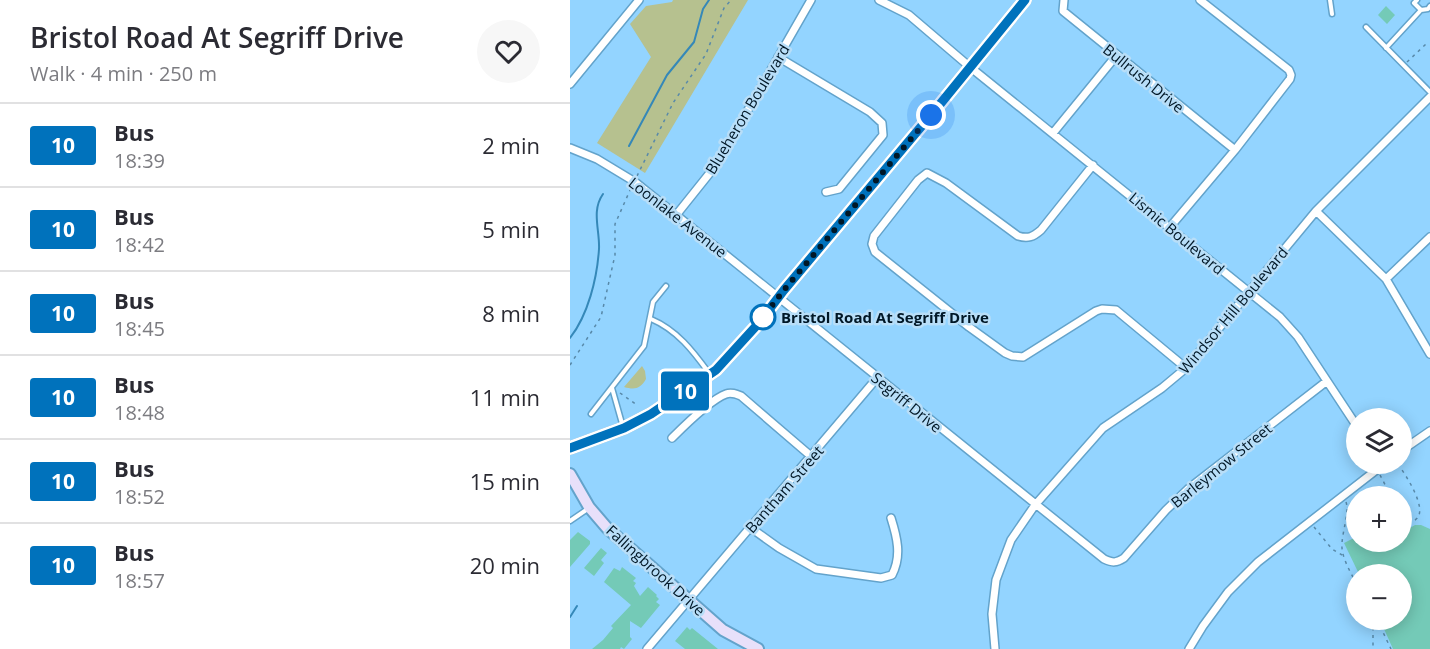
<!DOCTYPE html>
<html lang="en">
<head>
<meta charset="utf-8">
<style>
	body { margin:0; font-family:"Open Sans",sans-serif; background:#f7f7f7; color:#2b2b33; height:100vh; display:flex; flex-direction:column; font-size:22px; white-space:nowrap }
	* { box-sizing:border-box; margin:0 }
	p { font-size:20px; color:#7c7c81 }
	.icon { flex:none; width:33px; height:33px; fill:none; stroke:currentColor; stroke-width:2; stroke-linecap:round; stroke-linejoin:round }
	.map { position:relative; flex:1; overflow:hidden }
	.side { display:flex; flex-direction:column; background:#fff; width:570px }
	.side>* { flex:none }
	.badge { padding:0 12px; border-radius:4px; font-size:21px; line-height:39px }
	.controls { position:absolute; left:776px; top:408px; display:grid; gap:12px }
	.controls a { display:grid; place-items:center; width:66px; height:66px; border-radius:50%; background:#fff; box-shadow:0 3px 15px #0003; font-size:30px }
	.you { position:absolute; width:30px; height:30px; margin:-15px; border:4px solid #fff; border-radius:50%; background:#1a73e8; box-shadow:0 0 0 9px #1a73e833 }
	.map>.badge { position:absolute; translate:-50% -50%; box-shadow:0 0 0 3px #fff }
	.round { display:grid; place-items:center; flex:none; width:63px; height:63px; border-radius:32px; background:#f7f7f7 }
	.overview { display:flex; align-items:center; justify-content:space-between; height:102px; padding:0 30px }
	h1 { font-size:28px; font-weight:600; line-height:45px }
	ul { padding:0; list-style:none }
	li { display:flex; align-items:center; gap:18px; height:84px; padding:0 30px; border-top:2px solid #e1e1e2 }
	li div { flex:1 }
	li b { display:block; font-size:22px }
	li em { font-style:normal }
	li .badge { min-width:66px; font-weight:700; text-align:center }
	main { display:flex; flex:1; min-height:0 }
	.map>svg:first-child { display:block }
</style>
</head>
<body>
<main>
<section class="side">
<div class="overview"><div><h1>Bristol Road At Segriff Drive</h1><p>Walk · 4 min · 250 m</p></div><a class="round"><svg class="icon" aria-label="heart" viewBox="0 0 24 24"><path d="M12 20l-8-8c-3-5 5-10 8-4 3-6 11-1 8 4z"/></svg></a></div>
<ul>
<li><span class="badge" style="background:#0072bc;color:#fff">10</span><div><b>Bus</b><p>18:39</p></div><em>2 min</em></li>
<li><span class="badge" style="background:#0072bc;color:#fff">10</span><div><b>Bus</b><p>18:42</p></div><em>5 min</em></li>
<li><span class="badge" style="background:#0072bc;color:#fff">10</span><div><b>Bus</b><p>18:45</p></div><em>8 min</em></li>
<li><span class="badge" style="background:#0072bc;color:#fff">10</span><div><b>Bus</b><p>18:48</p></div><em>11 min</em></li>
<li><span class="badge" style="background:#0072bc;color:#fff">10</span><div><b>Bus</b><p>18:52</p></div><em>15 min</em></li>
<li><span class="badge" style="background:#0072bc;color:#fff">10</span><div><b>Bus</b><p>18:57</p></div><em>20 min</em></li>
</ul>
</section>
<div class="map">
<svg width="860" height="649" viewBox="0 0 860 649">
	<rect width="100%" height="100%" fill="#93d4ff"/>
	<path fill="#b6c18f" d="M103,0H178L75,173L27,143L81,57L60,24L76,6L102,2Z
		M72,366L75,371L76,379C70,389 65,390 54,387Z"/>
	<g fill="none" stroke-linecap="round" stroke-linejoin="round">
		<path stroke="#3588b8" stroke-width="2" d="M59,146L97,75L124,42L133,9L139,0
			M0,338C18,315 27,279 29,249C30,230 21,211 33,194
			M0,617L7,606"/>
	</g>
	<path fill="#74cab7" d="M816,6L825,15L817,24L808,15Z
		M845,525H851L860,529V649H823L810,620H831V574H789L774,543L786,537V542H831V533Z
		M8,532L20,541V544L0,567V540Z
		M31,548L37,553L31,560L34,563L24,576L14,568Z
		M52,567L66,578L63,581L66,583L64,586L70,596L78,587L87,595L86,596L89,599L86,602L90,605L71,628L60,621V637L62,639L54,649L51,647L50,649H22L33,640L43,628L41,626L61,605L34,582L44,568L50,571Z
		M117,627L120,630L122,628L148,649H115L105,641Z"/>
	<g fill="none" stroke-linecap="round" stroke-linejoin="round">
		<g stroke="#63a3cb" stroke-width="7">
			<path id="lane" d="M760,0L762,14
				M847,0L844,3L851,10
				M796,27L860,92
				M816,48L851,10L858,9L860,6
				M81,319C107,330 123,351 139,373
				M42,388L53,427
				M21,414L74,346L83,302L96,286
				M0,521L19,508"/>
		</g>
		<g stroke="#63a3cb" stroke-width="10">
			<path id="street" d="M309,0L339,15L400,67L710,317L728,337L786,425
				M494,0L493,11L665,150
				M208,57L300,112L312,123L313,135L269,189L256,192
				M0,84L69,0
				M483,133L546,56
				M0,148L27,159L65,182L534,559C543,563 546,563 554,558L596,510L618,489L757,381
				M523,165L471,230C463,237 458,239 448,236L376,183L357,173L348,180L304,236L302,244L305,252L399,327L435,353L442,356L453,357L526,311L532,309L546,310L616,368
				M746,211L816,279L860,354
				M107,214L147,164L241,0
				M600,227L665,150L720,79L721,75L719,70L630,0
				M816,279L860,237
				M102,438C113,427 142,399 156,394C161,392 166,394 171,396L242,457
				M831,451L860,431
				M181,528L209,548L246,569L311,578L322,575C332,556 327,537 321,518
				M77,649L307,378
				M425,649L422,614L426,580L441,540L465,505L533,428L592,388L616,368L746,211L860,97
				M619,649L633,626L658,592L688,562L814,464"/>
		</g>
		<g stroke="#63a3cb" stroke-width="14">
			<path id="secondary" d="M0,448L54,428L81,414L146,370L188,324L214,290L371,103L455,0
				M0,474L19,507L37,528L153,630L188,649"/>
		</g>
		<path stroke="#5889a9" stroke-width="1.5" stroke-dasharray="3 4.5" stroke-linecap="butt" d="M837,62L856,44
			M67,176L103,103L136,54L154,8L161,0
			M0,365L31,317L45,255V224L61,188
			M50,393L67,405
			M828,464C835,474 860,511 845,520C839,522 835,520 831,517
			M810,475L821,496
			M776,502C780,513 771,534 772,548C773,560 781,573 786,583
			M744,527L762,549L772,555
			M803,620V649
			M804,622L811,628L821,649"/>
		<use href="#lane" stroke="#fff" stroke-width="4"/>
		<use href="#street" stroke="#fff" stroke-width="7"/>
		<use href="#secondary" stroke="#e8e0fa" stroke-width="10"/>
	</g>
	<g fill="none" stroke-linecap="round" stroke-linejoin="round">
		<g stroke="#fff" stroke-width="14">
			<path id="line" d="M0,448L54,428L81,414L146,370L188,324L214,290L371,103L455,0"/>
		</g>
		<use href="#line" stroke="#0072bc" stroke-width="9"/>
		<path stroke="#001726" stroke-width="6" stroke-dasharray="0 10.8" d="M193,317L188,324L214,290L361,115"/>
	</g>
	<circle fill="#fff" stroke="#0072bc" stroke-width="3" cx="193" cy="317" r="12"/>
	<g text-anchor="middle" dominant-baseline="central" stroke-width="5" stroke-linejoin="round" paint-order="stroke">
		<g font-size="15" fill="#001726" stroke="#b8def8">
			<text transform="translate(574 78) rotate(39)">Bullrush Drive</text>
			<text transform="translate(177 109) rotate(-59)">Blueheron Boulevard</text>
			<text transform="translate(108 217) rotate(38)">Loonlake Avenue</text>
			<text transform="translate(607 233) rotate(40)">Lismic Boulevard</text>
			<text transform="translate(663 310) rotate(-50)">Windsor Hill Boulevard</text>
			<text transform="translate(337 402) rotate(39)">Segriff Drive</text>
			<text transform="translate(651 465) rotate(-39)">Barleymow Street</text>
			<text transform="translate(214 489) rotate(-49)">Bantham Street</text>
			<text transform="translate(86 570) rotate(42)">Fallingbrook Drive</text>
		</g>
		<g font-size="15" font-weight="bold" fill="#001726" stroke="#b8def8" text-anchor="start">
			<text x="211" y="317">Bristol Road At Segriff Drive</text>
		</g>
	</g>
</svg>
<div class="controls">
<a><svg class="icon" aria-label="layers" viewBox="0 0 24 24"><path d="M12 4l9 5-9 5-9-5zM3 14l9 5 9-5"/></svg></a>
<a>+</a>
<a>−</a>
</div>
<div class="you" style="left:361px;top:115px"></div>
<b class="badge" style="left:115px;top:391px;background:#0072bc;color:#fff">10</b>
</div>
</main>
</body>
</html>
